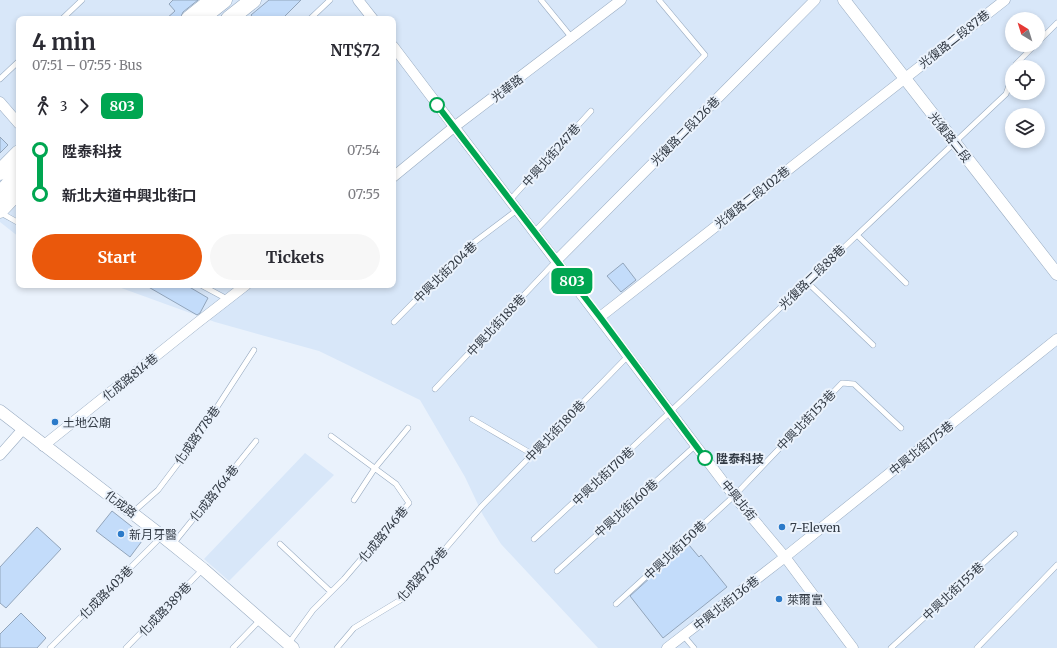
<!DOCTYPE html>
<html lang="en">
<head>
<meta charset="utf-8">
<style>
	body { margin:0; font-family:Merriweather,"Noto Sans TC",serif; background:#f7f7f7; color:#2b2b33; height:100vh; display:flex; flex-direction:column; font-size:15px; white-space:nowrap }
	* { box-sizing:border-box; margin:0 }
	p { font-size:13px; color:#7c7c81 }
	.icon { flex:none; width:22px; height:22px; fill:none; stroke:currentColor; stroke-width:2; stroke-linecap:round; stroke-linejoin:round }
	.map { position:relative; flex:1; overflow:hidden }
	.side { position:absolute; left:16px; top:16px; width:380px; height:272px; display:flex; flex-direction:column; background:#fff; border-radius:8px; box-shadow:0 2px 6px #0003 }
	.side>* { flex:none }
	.badge { padding:0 8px; border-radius:6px; font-size:14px; line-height:26px }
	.needle { width:26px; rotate:322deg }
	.buttons { position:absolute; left:1005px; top:12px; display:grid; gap:8px }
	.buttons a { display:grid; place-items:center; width:40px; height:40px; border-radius:50%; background:#fff; box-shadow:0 2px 6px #0003; font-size:20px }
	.map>.badge { position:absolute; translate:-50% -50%; box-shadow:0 0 0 2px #fff }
	.legs { display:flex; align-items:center; gap:6px; height:44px; padding:0 16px; font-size:13px }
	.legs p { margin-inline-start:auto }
	.headline { display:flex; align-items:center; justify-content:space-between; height:68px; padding:0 16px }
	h1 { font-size:22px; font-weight:700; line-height:30px }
	.action { display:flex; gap:8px; margin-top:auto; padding:8px 16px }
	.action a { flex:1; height:46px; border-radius:24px; background:#ea580c; color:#fff; font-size:16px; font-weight:700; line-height:46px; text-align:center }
	.action a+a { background:#f7f7f7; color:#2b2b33 }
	ul { padding:0 16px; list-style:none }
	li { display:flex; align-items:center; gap:14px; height:44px; font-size:15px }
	li i { display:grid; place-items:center; width:6px; height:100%; margin:0 5px; background:currentColor }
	li i::after { content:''; width:10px; height:10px; margin:-5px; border:3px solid; border-radius:50%; background:#fff }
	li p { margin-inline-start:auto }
	li:first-child i { background:linear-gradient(#0000 50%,currentColor 0) }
	li:last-child i { background:linear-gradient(currentColor 50%,#0000 0) }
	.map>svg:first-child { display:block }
</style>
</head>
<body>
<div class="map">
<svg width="1057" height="648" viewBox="0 0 1057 648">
	<rect width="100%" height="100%" fill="#eaf2fc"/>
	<path fill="#d8e7f9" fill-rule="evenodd" d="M0,0H1057V648H598L501,544L483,515L465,477L420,400L319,351L215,322L113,285H393V19H19V237L0,222ZM1012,19H1038V45H1012ZM1012,67H1038V93H1012ZM1012,115H1038V141H1012Z
		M305,453L334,475L229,581L204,559Z"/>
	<path fill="#c3dcfa" stroke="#92a5bb" d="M173,0H198L183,12L180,19H166L175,11L169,4Z
		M269,0H301L282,19H254L251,15Z
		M0,137L8,145L0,153Z
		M623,263L636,280L621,292L607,276Z
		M145,285H186L208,298L200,313L197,315Z
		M112,511L145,537L130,557L96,531Z
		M37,527L61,549L6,608L0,603V567Z
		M689,545L699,557L701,555L727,587L663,638L630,596L672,558Z
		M21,613L46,638L37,648H0V634Z"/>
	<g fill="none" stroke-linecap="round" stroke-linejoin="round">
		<g stroke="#98abc1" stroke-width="6">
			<path id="service" d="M541,0L572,38
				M62,19L82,0
				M310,19L330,0
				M1038,42L1057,23
				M1015,67L1016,64L1035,45
				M0,79L19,61
				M510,200L591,111
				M1,213L19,223
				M534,232L705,55L659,0
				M857,235L906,283
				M807,282L873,345
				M201,285L227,299
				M394,322L468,247L517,210
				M435,389L556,261
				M472,419L532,454
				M354,500L375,468L408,428
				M132,513L158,490L195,441L254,350
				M534,539C693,392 849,242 1006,94L1012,77
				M173,544L256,441
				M280,544L331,592
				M557,571L696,445
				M616,604L734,496L842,383L854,384L901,428
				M683,635L694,648
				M289,643L313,610L344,579L409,503L396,484L331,436
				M50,648L161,537
				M126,648L203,569
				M233,648L260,620
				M337,648L354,628L402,599L482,506L628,356
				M891,648L1015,534
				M977,648L1057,565"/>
		</g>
		<g stroke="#98abc1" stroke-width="11">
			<path id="minor" d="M358,0L373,19
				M393,46L734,496L785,557L853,648
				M0,102L19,124
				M393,177L454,127L621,0
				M556,261L815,0
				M600,317L1005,0
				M43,446L197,323L246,285
				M0,455L23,429
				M667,648L785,557L1057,339"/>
		</g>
		<g stroke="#98abc1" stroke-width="13">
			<path id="tertiary" d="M844,0L1057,274
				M0,411L162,536L203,569L293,648"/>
		</g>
		<g stroke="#98abc1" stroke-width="17">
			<path id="primary" d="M189,19L209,3
				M0,172L19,153
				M0,210L19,190"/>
		</g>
		<g stroke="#98abc1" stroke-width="17">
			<path id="trunk" d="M200,19L224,0
				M229,19L253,0
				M0,194L19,174"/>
		</g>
		<use href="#service" stroke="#fff" stroke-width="5"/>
		<use href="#minor" stroke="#fff" stroke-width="10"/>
		<use href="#tertiary" stroke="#fff" stroke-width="12"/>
		<use href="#primary" stroke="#fff" stroke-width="16"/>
		<use href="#trunk" stroke="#fff" stroke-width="16"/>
	</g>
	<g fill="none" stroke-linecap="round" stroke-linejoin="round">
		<g stroke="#fff" stroke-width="9">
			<path id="line-1" d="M437,105L600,317L705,458"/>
		</g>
		<use href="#line-1" stroke="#00a651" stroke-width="6"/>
	</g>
	<g fill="#fff" stroke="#00a651" stroke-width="2">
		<circle cx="437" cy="105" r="7"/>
		<circle cx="705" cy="458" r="7"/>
	</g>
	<g fill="#2b7ac9" stroke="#eaf2fc" stroke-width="1.5">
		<circle cx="55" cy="422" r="4"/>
		<circle cx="782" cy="527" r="4"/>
		<circle cx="121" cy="534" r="4"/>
		<circle cx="779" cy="599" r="4"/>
	</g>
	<g text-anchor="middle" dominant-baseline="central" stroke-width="4" stroke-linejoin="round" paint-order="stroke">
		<g font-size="12" fill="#333b45" stroke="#eaf2fc">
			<text transform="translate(954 39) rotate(-38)">光復路二段87巷</text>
			<text transform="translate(507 88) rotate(-37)">光華路</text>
			<text transform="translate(685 131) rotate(-45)">光復路二段126巷</text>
			<text transform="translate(950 137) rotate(52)">光復路二段</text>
			<text transform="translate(551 155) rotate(-48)">中興北街247巷</text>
			<text transform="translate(752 197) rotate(-38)">光復路二段102巷</text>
			<text transform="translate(445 272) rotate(-44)">中興北街204巷</text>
			<text transform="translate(812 277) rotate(-44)">光復路二段88巷</text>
			<text transform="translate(496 325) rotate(-47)">中興北街188巷</text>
			<text transform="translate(130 377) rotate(-39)">化成路814巷</text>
			<text transform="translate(806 420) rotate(-46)">中興北街153巷</text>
			<text transform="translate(555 431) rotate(-46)">中興北街180巷</text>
			<text transform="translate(197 435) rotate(-55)">化成路778巷</text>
			<text transform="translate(921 448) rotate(-39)">中興北街175巷</text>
			<text transform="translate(603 476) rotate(-43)">中興北街170巷</text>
			<text transform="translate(214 493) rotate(-51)">化成路764巷</text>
			<text transform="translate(739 500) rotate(51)">中興北街</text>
			<text transform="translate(121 504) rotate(37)">化成路</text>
			<text transform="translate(626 508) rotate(-42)">中興北街160巷</text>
			<text transform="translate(383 534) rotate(-50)">化成路746巷</text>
			<text transform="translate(675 550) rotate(-43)">中興北街150巷</text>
			<text transform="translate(422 574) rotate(-48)">化成路736巷</text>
			<text transform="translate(953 591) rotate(-43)">中興北街155巷</text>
			<text transform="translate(106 592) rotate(-45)">化成路403巷</text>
			<text transform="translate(726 603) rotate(-38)">中興北街136巷</text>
			<text transform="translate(165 609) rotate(-46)">化成路389巷</text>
		</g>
		<g font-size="12" fill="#333b45" stroke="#eaf2fc" text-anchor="start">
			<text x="63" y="422">土地公廟</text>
			<text x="790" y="527">7-Eleven</text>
			<text x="129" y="534">新月牙醫</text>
			<text x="787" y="599">萊爾富</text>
		</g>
		<g font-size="12" font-weight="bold" fill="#333b45" stroke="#eaf2fc" text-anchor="start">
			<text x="716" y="458">陞泰科技</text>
		</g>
	</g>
</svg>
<div class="buttons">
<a><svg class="needle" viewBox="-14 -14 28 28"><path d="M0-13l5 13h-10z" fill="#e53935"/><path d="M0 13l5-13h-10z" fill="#7c7c81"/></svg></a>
<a><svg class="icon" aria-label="locate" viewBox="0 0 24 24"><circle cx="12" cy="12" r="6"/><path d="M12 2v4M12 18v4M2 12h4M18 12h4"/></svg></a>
<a><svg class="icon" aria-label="layers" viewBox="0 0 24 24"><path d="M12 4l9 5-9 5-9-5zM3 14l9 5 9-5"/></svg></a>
</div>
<b class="badge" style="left:572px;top:281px;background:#00a651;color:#fff">803</b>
<section class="side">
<div class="headline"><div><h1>4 min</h1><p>07:51 – 07:55 · Bus</p></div><b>NT$72</b></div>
<div class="legs"><svg class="icon" aria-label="walk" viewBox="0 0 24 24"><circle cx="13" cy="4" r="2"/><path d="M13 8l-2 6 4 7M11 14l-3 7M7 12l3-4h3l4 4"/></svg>3<svg class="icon" aria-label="forward" viewBox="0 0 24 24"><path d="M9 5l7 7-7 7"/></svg><b class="badge" style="background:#00a651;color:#fff">803</b></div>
<ul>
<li><i style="color:#00a651"></i><b>陞泰科技</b><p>07:54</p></li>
<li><i style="color:#00a651"></i><b>新北大道中興北街口</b><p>07:55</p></li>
</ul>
<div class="action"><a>Start</a><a>Tickets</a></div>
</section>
</div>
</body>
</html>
